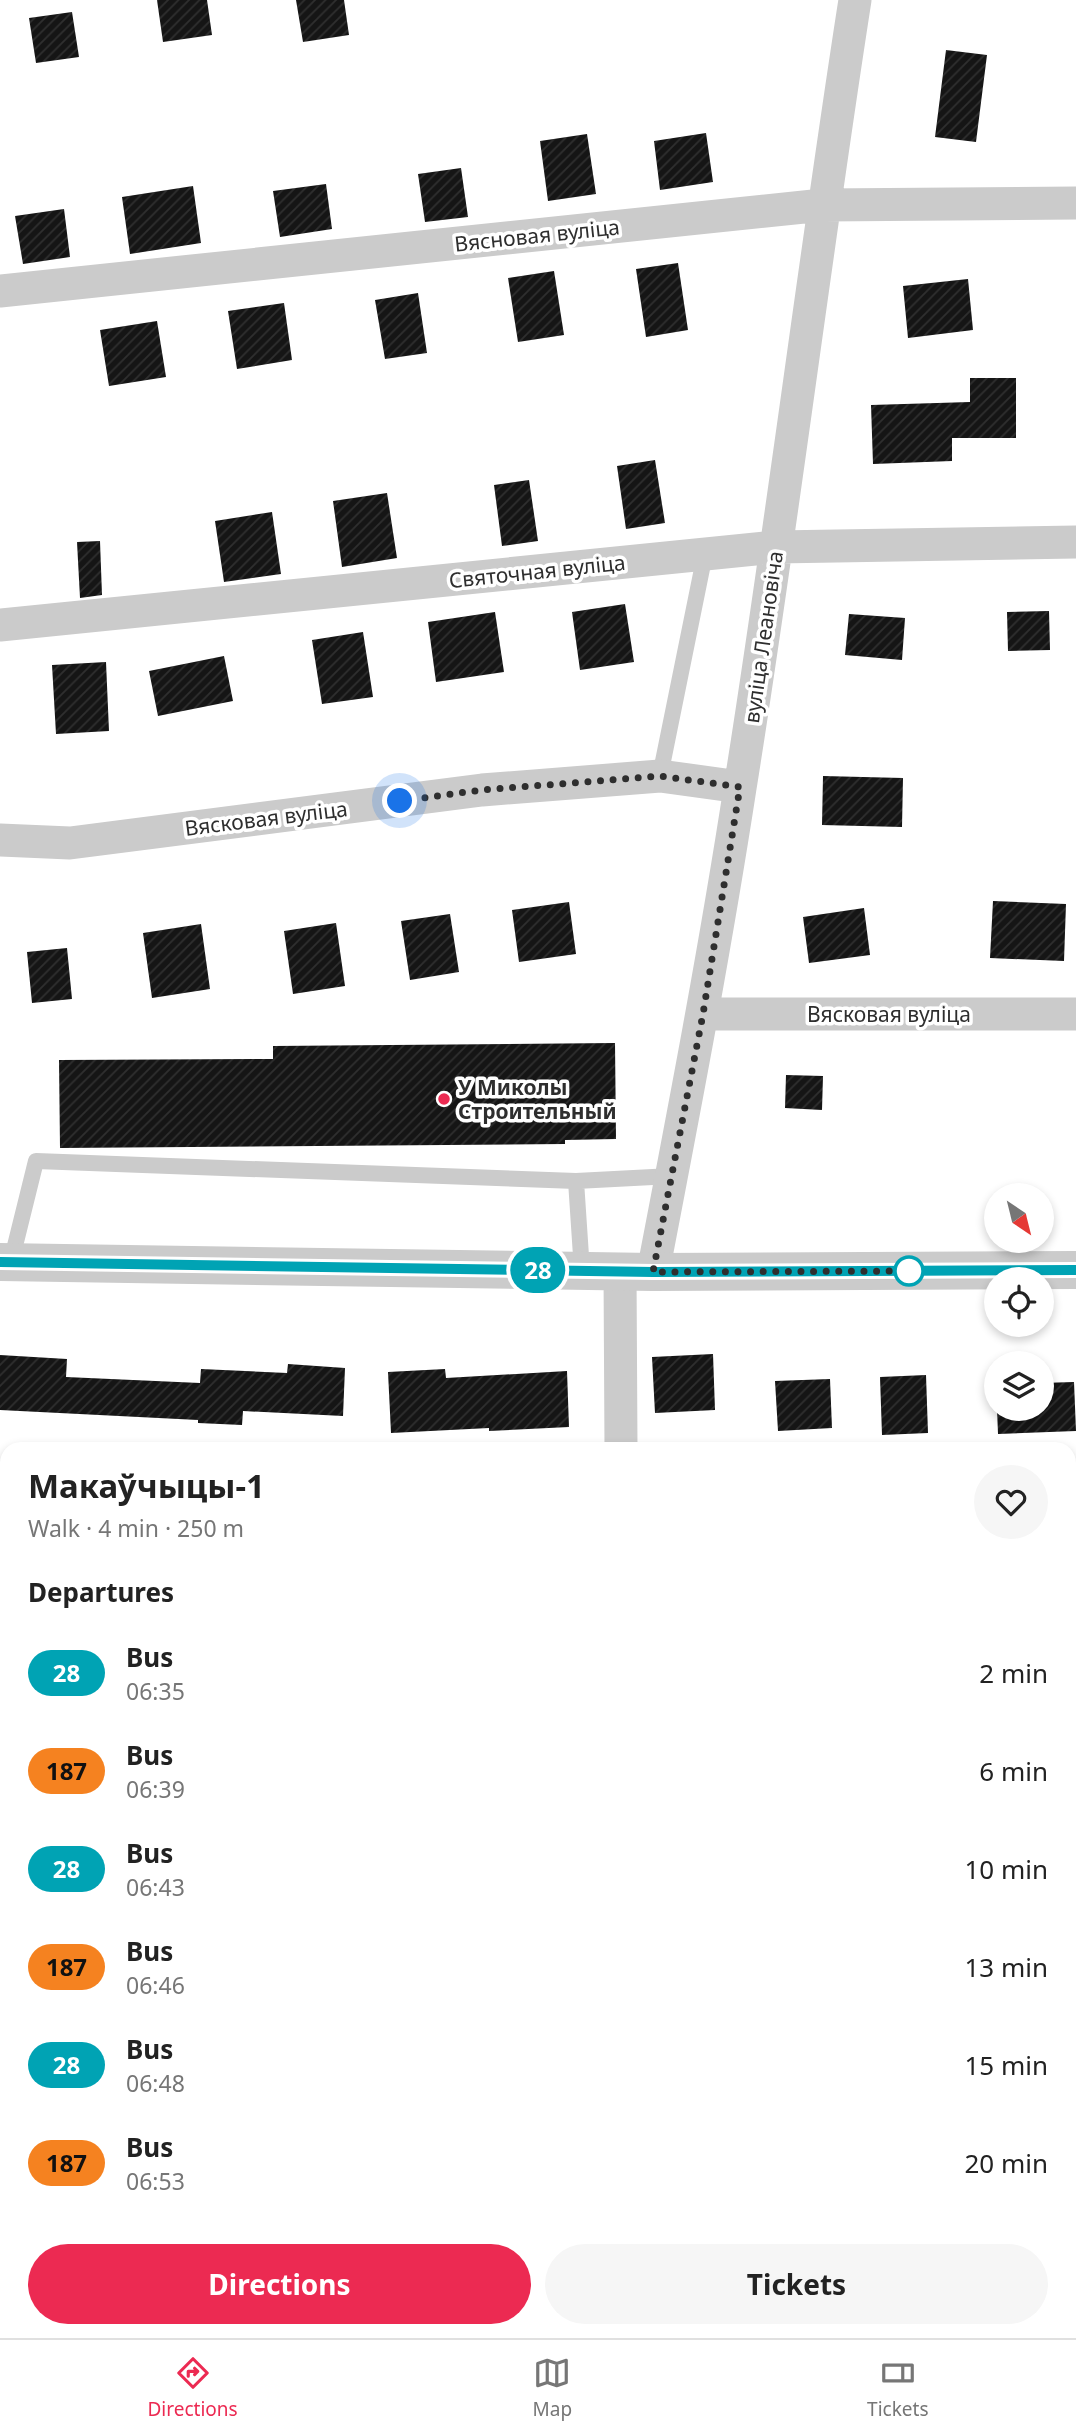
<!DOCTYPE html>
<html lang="en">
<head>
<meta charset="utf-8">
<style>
	body { margin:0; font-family:"Noto Sans",sans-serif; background:#f6f6f6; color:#222; height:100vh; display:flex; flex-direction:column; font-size:26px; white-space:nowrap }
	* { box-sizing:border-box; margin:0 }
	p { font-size:23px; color:#767676 }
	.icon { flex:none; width:38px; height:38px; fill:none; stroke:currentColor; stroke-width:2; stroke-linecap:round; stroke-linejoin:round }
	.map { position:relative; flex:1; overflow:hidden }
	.sheet { position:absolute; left:0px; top:1442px; width:1076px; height:896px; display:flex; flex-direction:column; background:#fff; border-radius:21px 21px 0 0; box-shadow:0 4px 10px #0003 }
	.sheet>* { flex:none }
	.badge { padding:0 14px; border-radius:23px; font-size:24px; line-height:46px }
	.needle { width:46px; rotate:145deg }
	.controls { position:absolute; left:984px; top:1183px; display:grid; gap:14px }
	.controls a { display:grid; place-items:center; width:70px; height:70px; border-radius:50%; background:#fff; box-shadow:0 4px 10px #0003; font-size:35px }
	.you { position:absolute; width:35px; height:35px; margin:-18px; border:5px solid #fff; border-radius:50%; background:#1a73e8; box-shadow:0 0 0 10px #1a73e833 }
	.map>.badge { position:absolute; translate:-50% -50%; box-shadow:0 0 0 4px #fff }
	h2 { padding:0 28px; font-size:26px; line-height:63px }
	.round { display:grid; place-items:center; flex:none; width:74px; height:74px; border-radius:37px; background:#f6f6f6 }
	.summary { display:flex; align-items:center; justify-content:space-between; height:119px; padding:0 28px }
	h1 { font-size:33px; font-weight:700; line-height:52px }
	.primary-button { display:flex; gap:14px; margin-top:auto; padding:14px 28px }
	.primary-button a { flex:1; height:80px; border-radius:42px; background:#ec2a52; color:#fff; font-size:28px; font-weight:700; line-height:80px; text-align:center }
	.primary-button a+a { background:#f6f6f6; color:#222 }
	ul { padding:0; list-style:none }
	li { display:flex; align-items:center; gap:21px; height:98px; padding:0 28px }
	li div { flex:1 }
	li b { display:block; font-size:26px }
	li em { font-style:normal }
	li .badge { min-width:77px; font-weight:700; text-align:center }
	.tabs { display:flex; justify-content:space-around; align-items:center; height:98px; border-top:2px solid #e0e0e0; background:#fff; font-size:19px; color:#767676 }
	.tabs a { display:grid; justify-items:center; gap:4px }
	.tabs .selected { color:#ec2a52 }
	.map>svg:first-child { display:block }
</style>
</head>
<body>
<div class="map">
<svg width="1076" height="2338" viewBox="0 0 1076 2338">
	<defs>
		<pattern id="building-hatch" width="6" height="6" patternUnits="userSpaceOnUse" patternTransform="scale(1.75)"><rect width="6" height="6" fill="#151515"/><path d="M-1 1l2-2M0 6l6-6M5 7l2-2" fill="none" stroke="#2f2f2f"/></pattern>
	</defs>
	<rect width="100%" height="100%" fill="#fff"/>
	<path fill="url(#building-hatch)" d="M157,0H207L212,35L163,42Z
		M296,0H344L349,35L303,42Z
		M72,12L79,57L36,63L29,18Z
		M946,50L987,55L976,142L935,137Z
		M706,133L713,182L660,190L654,141Z
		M587,134L596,194L548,201L540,141Z
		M461,168L468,217L425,222L418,174Z
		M326,184L332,229L280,237L273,191Z
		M193,186L201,243L130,254L122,197Z
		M64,209L70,257L23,264L15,216Z
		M678,263L688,330L646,337L636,269Z
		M554,271L564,335L518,342L508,278Z
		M968,279L973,330L908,338L903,286Z
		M418,293L427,353L385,359L375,300Z
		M284,303L292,360L237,369L228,311Z
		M157,321L166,377L109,386L100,330Z
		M970,378H1016V438H952V461L873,464L871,405L970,402Z
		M655,460L665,523L626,529L617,466Z
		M529,480L538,541L502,546L494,485Z
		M387,493L397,558L342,567L333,501Z
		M272,512L281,574L224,582L215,521Z
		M100,541L102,595L80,598L77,542Z
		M625,604L634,662L580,670L572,612Z
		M1049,611L1050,650L1008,651L1007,612Z
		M495,612L504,672L436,682L428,622Z
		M849,614L905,618L902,660L845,655Z
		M363,632L373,697L322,704L312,640Z
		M224,656L233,701L158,716L149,671Z
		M106,662L109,731L56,734L52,665Z
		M823,776L903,778L902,827L822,825Z
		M993,901L1066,904L1064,961L990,958Z
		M569,902L576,954L519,962L512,910Z
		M864,908L870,955L809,963L803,917Z
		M450,914L459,972L410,980L401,921Z
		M336,923L345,986L293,994L284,931Z
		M201,924L210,989L152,998L143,933Z
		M67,948L72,999L32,1003L27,952Z
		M615,1043L616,1139L565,1140V1144L60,1148L59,1060L273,1059V1046Z
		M786,1075L823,1076L822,1110L785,1108Z
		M713,1354L715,1410L655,1413L652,1357Z
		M0,1355L67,1359L66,1377L200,1383L201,1369L287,1373L288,1364L345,1368L343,1416L243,1411L242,1425L198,1423V1420L0,1410Z
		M445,1369L446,1378L567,1371L569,1427L489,1431V1428L391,1433L388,1372Z
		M926,1375L928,1433L882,1435L880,1377Z
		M830,1379L832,1428L778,1431L775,1381Z
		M1074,1382L1076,1431L998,1434L997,1409H1041V1383Z"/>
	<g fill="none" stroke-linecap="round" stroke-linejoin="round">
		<path stroke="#cbcbcb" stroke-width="16" d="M660,776L705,554
			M576,1181L672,1176
			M11,1262L36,1161L576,1181L582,1271
			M1069,2150H1076"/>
		<path stroke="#cbcbcb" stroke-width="33" d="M0,291L823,205L1076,203
			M0,625L776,547L1076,542
			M0,840L70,843L482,790L660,776L740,787
			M703,1014H1076
			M620,1271L621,1449
			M653,1272C684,1111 715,950 740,788C782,526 814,262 855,0
			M0,1875H7
			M1069,1919H1076
			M637,2331V2338"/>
		<path stroke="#cbcbcb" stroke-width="38" d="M0,1262L653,1272L1076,1270"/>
	</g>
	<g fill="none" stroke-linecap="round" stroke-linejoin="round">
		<g stroke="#fff" stroke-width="16">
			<path id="line" d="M0,1262L653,1272L1076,1270"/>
		</g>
		<use href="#line" stroke="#00a3b4" stroke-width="10"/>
		<path stroke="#2e2e2e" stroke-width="7" stroke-dasharray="0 12.6" d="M400,801L482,790L660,776L740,787L703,1014L653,1272L917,1271H909"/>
	</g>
	<circle fill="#ec2a52" stroke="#fff" stroke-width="2.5" cx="444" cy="1099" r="7"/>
	<circle fill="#fff" stroke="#00a3b4" stroke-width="3.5" cx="909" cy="1271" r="14"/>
	<g text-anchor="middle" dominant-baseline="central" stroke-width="7" stroke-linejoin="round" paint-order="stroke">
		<g font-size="21" fill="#2e2e2e" stroke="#fff">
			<text transform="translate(537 235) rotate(-6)">Вясновая вуліца</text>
			<text transform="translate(537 571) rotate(-6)">Святочная вуліца</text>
			<text transform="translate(763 637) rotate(-82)">вуліца Леановіча</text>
			<text transform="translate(266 818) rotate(-7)">Вясковая вуліца</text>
			<text x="889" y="1014">Вясковая вуліца</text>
		</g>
		<g font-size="21" font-weight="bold" fill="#2e2e2e" stroke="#fff" text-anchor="start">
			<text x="458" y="1087">У Миколы<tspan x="458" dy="24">Строительный</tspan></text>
		</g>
	</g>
</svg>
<div class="controls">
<a><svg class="needle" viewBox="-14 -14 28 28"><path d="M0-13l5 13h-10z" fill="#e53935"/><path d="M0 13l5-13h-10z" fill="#767676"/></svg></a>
<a><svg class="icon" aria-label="locate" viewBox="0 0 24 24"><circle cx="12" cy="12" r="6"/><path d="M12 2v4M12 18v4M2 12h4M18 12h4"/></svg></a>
<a><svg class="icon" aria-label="layers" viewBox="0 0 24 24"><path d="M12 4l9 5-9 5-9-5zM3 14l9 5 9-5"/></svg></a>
</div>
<div class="you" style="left:400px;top:801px"></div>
<b class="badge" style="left:538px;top:1270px;background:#00a3b4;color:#fff">28</b>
<section class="sheet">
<div class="summary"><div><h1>Макаўчыцы-1</h1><p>Walk · 4 min · 250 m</p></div><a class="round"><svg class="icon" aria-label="heart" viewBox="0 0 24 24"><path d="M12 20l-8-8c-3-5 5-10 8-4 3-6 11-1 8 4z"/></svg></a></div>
<h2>Departures</h2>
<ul>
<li><span class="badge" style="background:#00a3b4;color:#fff">28</span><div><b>Bus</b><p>06:35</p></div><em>2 min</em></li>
<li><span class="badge" style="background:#f58220;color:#111">187</span><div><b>Bus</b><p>06:39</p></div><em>6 min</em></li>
<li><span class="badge" style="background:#00a3b4;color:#fff">28</span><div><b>Bus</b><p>06:43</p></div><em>10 min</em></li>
<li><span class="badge" style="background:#f58220;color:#111">187</span><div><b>Bus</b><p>06:46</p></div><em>13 min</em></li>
<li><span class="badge" style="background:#00a3b4;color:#fff">28</span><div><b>Bus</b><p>06:48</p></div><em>15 min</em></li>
<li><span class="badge" style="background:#f58220;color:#111">187</span><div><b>Bus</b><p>06:53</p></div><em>20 min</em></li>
</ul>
<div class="primary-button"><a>Directions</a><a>Tickets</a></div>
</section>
</div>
<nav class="tabs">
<a class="selected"><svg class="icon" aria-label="directions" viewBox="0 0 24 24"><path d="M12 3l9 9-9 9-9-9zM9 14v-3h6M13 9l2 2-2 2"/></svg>Directions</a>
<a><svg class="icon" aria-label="map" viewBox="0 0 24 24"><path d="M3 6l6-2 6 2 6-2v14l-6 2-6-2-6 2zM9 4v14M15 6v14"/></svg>Map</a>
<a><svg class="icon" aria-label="tickets" viewBox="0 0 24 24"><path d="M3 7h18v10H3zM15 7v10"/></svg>Tickets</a>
</nav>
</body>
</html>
